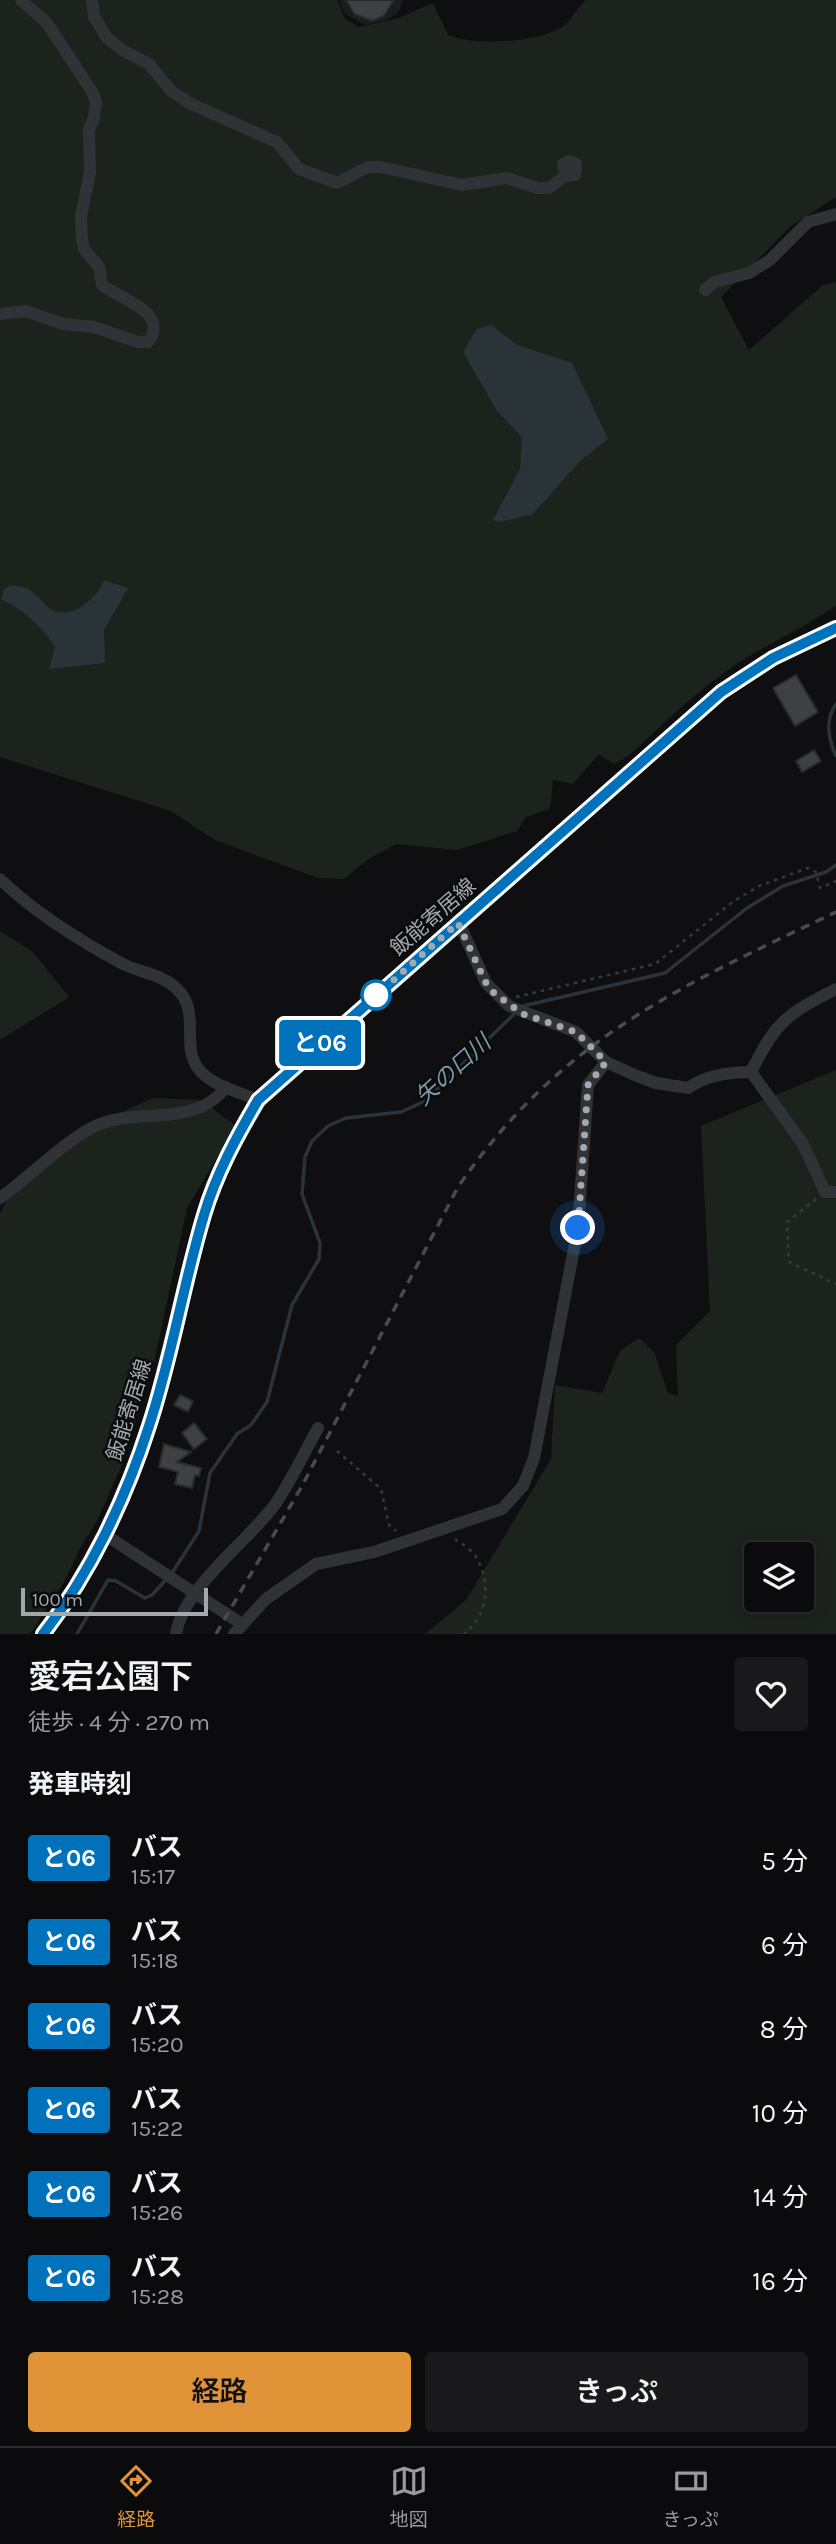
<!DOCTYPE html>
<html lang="ja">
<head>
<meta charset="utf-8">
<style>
	body { margin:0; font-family:Karla,"Noto Sans JP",sans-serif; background:#19191b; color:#f1f3f6; height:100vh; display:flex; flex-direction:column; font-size:26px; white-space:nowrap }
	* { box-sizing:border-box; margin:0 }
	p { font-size:23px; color:#9a9b9d }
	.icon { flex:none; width:38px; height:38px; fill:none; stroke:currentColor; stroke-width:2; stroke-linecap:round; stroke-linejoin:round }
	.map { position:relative; height:1634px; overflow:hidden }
	.drawer { display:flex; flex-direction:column; background:#0b0b0d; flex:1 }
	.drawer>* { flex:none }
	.badge { padding:0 14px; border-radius:5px; font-size:24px; line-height:46px }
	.controls { position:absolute; left:744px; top:1542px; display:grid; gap:14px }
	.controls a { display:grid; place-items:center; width:70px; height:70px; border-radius:7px; background:#0b0b0d; box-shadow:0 4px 18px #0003,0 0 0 2px #2b2b2e; font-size:35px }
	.scale { position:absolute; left:21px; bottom:18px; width:187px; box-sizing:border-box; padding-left:7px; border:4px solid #a2a8b0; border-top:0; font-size:19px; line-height:24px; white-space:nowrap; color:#a2a8b0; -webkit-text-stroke:5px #0a0b0b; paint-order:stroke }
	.you { position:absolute; width:35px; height:35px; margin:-18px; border:5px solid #fff; border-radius:50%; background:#1a73e8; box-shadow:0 0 0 10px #1a73e833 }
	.map>.badge { position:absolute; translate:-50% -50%; box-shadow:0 0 0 4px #fff }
	h2 { padding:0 28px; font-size:26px; line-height:63px }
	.round { display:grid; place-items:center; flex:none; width:74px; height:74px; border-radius:7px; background:#19191b }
	.head { display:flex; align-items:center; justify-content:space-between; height:119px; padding:0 28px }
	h1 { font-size:33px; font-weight:600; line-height:52px }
	.button { display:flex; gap:14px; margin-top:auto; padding:14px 28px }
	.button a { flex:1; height:80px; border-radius:7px; background:#e19437; color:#111; font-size:28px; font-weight:600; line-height:80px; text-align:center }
	.button a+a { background:#19191b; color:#f1f3f6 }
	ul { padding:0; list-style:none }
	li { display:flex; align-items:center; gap:21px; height:84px; padding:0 28px }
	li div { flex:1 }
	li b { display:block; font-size:26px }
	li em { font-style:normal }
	li .badge { min-width:77px; font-weight:700; text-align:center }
	.dock { display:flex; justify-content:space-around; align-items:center; height:98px; border-top:2px solid #2b2b2e; background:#0b0b0d; font-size:19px; color:#9a9b9d }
	.dock a { display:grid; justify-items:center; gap:4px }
	.dock .active { color:#e19437 }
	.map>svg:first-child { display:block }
</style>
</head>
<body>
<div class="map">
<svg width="836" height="1634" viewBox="0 0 836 1634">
	<rect width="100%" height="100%" fill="#0f0f11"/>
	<path fill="#1b1c1d" d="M340,0H403L398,13L386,20L365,25L344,13Z"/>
	<path fill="#1c231c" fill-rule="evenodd" d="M0,0H338L344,18L359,27L399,18L433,3L448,35C474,46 535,43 560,28C571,22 576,8 586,0H836V197L791,226L721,297L749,350L823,285L836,282V605C801,631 760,646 725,672C701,690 677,710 655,731C637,747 637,752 614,764L599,754L573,784L553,780L550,809L526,817L517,831L457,850L396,844L367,860L344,879L318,878L215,840L171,811L0,757Z
		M0,931L33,952L69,997L0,1040Z
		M836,1070V1634H425L466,1600L551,1459L555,1385L602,1393L620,1351L639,1338L654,1352L668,1393L678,1396L676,1345L710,1311L701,1126ZM756,1554H802V1600H756Z
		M153,1098L201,1100L236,1126L187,1208L154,1363L124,1460L97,1521L80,1548L63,1584L32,1631L28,1634H0V1214L9,1195L106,1119Z"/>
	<path fill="#2a3338" d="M491,325L517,345L572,363L608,439L580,461L533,514L499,522L493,520L520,469L522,437L497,411L463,352L477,329Z
		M104,580L128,588L104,630L105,663L49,669L55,647C43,627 22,609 1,599L4,590L11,585C16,586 24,587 28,589C38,594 45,608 55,611C75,619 98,596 104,580Z"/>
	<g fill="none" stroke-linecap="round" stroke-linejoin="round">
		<path stroke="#2a3338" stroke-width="3.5" d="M836,704C825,719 828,739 836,756
			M523,1006L665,973L747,908L783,886L826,872L836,865
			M77,1634L108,1580L116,1581L145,1598L152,1595L172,1573L199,1531L210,1473L237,1434L251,1425L267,1402L292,1305L319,1259L320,1243L302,1194L305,1157L312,1141L328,1126L346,1118L401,1112L425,1101L515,1013"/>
	</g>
	<path fill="#3e4043" stroke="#292a2c" stroke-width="2" d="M346,0H394L384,16L372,21L354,14Z
		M796,675L818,712L795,726L773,688Z
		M814,750L821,761L802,772L796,761Z
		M180,1395L193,1401L188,1412L174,1405Z
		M194,1423L207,1439L194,1449L182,1433Z
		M164,1444L191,1452L177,1462L201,1468L199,1476L195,1475L192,1488L175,1484L178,1472L159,1467Z"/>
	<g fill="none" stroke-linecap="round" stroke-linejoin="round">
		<path stroke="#37393c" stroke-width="2.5" stroke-dasharray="3.5 5" stroke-linecap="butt" d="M516,997L655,964L734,901L759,886L808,868L816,872L820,888L836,881
			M816,1199L787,1222L789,1262L836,1284
			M337,1451L381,1489L389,1525L396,1531
			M455,1539C462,1544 472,1550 476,1557C492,1583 487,1617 464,1634"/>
		<path stroke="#313235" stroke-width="12" d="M92,0L94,17L107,38L124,51L149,64L171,91L191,104L277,142L299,169L337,183L368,167H381L462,185L507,178L538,188H549L565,176L575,175L576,164L569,161L563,164L565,176
			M705,290L714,282L749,273L770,260L808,222L836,214
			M0,314L26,311L63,324L94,327L138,342H148C170,312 120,299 102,285L99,267L84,249L82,240L81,216L90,172L89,129L94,118L96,103L93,93L47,23L21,0
			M0,879C33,911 82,942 123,964C141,973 161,974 176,988C203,1012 178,1047 201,1072C215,1086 240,1093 259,1100
			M459,923L486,983L509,1006L576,1032L606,1062L637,1076L656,1083L688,1088C705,1076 730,1072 751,1072C776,1021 787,1014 836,989
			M751,1072L803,1144L825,1192H836
			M0,1198C29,1178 69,1136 100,1124C141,1108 195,1128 226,1087
			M104,1534L242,1624
			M176,1634C184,1586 249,1541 276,1503C292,1479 304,1453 318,1428
			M234,1634L266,1599L316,1564L374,1552L502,1509L523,1486L534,1458L578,1228L588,1085L606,1062"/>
		<path stroke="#4d4f54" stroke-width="16" d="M43,1634C90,1574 126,1498 149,1426C171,1357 183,1285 204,1215C216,1174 237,1136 259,1100L721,692L773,658L836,628"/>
		<path stroke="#484a4e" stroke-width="3.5" stroke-dasharray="9 7" stroke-linecap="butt" d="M216,1634L302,1486L458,1187C560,1039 679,987 836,912"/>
	</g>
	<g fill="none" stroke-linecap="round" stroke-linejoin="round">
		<g stroke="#fff" stroke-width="16">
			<path id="line" d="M43,1634C90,1574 126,1498 149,1426C172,1357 183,1285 204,1215C216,1174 237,1136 258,1100L721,692L773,658L836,628"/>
		</g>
		<use href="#line" stroke="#0072bc" stroke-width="10"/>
		<path stroke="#a2a8b0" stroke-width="7" stroke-dasharray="0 12.6" d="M376,995L371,1000L458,923L486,983L494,993L523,1014L576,1032L606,1062L588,1085L578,1228"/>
	</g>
	<circle fill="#fff" stroke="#0072bc" stroke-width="3.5" cx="376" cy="995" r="14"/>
	<g text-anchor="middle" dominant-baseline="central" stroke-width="5" stroke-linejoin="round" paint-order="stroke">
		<g font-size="21" fill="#a2a8b0" stroke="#0a0b0b">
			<text transform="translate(433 917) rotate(-41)">飯能寄居線</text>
			<text transform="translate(129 1410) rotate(-73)">飯能寄居線</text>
		</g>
		<g font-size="23" font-style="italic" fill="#7b99a9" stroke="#0a0b0b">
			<text transform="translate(453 1070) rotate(-42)">矢の口川</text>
		</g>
	</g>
</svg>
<div class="controls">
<a><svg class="icon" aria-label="layers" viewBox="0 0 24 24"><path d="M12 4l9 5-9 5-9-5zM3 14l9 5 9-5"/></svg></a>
</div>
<div class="scale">100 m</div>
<div class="you" style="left:578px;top:1228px"></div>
<b class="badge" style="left:320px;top:1043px;background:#0072bc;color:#fff">と06</b>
</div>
<section class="drawer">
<div class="head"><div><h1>愛宕公園下</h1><p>徒歩 · 4 分 · 270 m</p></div><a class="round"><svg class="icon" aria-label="heart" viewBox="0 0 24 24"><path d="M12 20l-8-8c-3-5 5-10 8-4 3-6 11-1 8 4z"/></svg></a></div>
<h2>発車時刻</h2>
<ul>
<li><span class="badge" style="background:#0072bc;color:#fff">と06</span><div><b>バス</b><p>15:17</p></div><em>5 分</em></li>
<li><span class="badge" style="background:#0072bc;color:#fff">と06</span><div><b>バス</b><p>15:18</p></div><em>6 分</em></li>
<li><span class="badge" style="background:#0072bc;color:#fff">と06</span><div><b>バス</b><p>15:20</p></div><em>8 分</em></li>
<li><span class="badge" style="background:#0072bc;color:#fff">と06</span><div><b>バス</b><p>15:22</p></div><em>10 分</em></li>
<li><span class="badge" style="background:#0072bc;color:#fff">と06</span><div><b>バス</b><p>15:26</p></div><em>14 分</em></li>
<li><span class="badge" style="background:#0072bc;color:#fff">と06</span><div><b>バス</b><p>15:28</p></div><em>16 分</em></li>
</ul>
<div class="button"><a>経路</a><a>きっぷ</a></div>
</section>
<nav class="dock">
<a class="active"><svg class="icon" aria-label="directions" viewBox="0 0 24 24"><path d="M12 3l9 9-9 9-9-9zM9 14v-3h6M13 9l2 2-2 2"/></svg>経路</a>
<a><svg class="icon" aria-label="map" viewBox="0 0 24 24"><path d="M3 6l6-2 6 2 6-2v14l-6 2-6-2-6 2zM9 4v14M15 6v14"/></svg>地図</a>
<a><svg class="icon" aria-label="tickets" viewBox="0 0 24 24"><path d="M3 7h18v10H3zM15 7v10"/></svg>きっぷ</a>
</nav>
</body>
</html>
